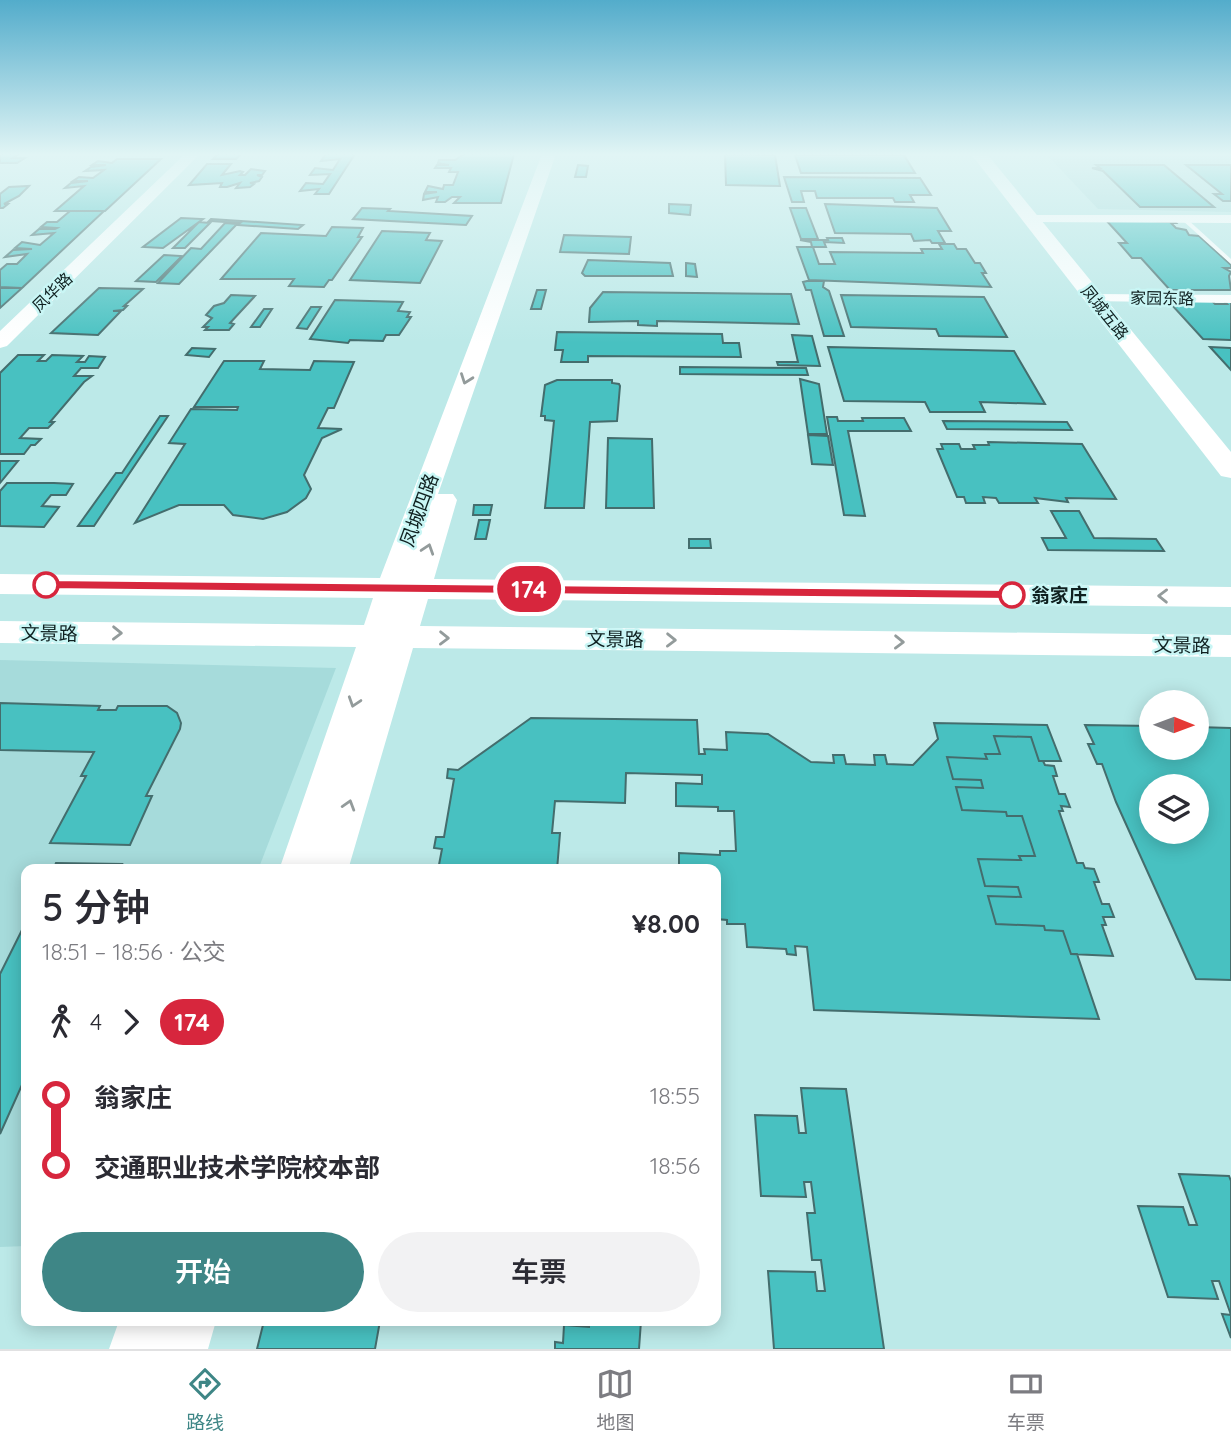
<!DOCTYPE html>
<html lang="zh">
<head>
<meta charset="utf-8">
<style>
	body { margin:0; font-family:Quicksand,"Noto Sans SC",sans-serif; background:#f2f2f3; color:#2b2b33; height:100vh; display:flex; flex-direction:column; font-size:26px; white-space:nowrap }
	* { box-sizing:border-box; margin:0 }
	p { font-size:23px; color:#7c7c81 }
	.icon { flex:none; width:38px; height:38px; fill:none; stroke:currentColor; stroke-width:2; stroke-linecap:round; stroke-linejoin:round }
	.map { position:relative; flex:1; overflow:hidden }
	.drawer { position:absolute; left:21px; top:864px; width:700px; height:462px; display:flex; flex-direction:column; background:#fff; border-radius:14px; box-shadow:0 4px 18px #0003 }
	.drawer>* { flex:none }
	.badge { padding:0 14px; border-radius:23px; font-size:24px; line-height:46px }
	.needle { width:46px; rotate:91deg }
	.buttons { position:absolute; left:1139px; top:690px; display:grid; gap:14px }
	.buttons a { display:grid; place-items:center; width:70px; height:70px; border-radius:50%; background:#fff; box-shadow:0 4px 18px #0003; font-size:35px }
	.map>.badge { position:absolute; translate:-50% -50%; box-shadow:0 0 0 4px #fff }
	.legs { display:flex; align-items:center; gap:10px; height:77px; padding:0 21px; font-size:23px }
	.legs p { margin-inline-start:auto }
	.overview { display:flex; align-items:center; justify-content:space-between; height:119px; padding:0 21px }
	h1 { font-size:38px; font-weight:600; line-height:52px }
	.button { display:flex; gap:14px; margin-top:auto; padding:14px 21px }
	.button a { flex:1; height:80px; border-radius:42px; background:#3e8686; color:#fff; font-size:28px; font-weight:600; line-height:80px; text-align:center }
	.button a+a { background:#f2f2f3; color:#2b2b33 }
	ul { padding:0 21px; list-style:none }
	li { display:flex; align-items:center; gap:24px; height:70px; font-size:26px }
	li i { display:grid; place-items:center; width:10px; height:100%; margin:0 9px; background:currentColor }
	li i::after { content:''; width:18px; height:18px; margin:-9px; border:5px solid; border-radius:50%; background:#fff }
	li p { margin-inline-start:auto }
	li:first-child i { background:linear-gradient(#0000 50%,currentColor 0) }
	li:last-child i { background:linear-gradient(currentColor 50%,#0000 0) }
	.tabs { display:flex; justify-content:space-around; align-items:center; height:98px; border-top:2px solid #e1e1e2; background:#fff; font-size:19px; color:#7c7c81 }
	.tabs a { display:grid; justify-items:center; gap:4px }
	.tabs .selected { color:#3e8686 }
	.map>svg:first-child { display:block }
</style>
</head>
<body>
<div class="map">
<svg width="1231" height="1349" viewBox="0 0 1231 1349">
	<rect width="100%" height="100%" fill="#bce9e8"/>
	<path fill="#a6dbdb" d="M1046,154H1231V212L1098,209Z
		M0,660L336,668L258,870H26V1246L0,1247Z"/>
	<path fill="#48c1c1" stroke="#446d6d" stroke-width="2" fill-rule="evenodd" d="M0,154H19L13,158H25L17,163H0Z
		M218,154H241L236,159H213Z
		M326,154H355L329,194H315L319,189L300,191L306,183L323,184L330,174L310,175L315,168L333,170L340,159L321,161Z
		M464,154H514L501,203H454L460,197H452L445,202H436L438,197L423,200L424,194L437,192H425L428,186L443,189L444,185H453L458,172H449L451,168H435L437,165H449L438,163L439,160H455Z
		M725,154L775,155L780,186L726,185Z
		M795,155H904L915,173H801Z
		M117,159H161L105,211H55L84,186L65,188L71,183L88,181H73L79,177L93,178L104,170L85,171L91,167L106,165H92L98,161L112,163Z
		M207,164H231L222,175L240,171L243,172L240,175H245L251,169L265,171L262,175H257L262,177L259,181L250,183L254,184L250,187L236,188L240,183L227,187H220L222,183L189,185Z
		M578,165L588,166L586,177H575Z
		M1096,165H1164L1214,207H1140L1103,171L1092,168H1100Z
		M1186,165H1231V201H1223L1214,194H1222Z
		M784,177L920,178L931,195H910L914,202H895L893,198H817L815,191H801L804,202H792Z
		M29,186L19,196L4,204H8L3,208H0V194L9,187Z
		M669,204L691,205L690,215L669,213Z
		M825,204L937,208L951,231H938L945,243H932L930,240L914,241L911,234L835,233Z
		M362,208L390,209L388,211L472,216L466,225L353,219Z
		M790,208H806L818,239H801Z
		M70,211H104L22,288L0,287V270L7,264H17L27,254L5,257L13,250L32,249L15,248L22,242L40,245L54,233L32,235L39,229H55L57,228L41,227L47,222H57Z
		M181,218L203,219L163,248L143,247Z
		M211,219L303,225L298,229L237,225L240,223L209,221Z
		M1105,219L1175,222L1176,223H1171L1176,228L1186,230L1189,235L1199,236L1231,265V268H1224L1231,272L1229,276L1231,290H1170L1141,258H1132L1119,243H1127Z
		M199,222L210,223L185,248H173Z
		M225,223L237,224L179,284L158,283L191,248L201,249Z
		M332,227L363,228L358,237H362L332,280H329L324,287L289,286L294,279H221L261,233L326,236Z
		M382,231L430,233L426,240L442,241L420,283L350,280Z
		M564,235L631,237L629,254L560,252Z
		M827,238H842L844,243L824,242L826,247H813L819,264H835L830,252L923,253L921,249H942L939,244H954L957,249H966L975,263H980L986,273H982L991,287L809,280L797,247H812L811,242L800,240H828Z
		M164,255L182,256L156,282L136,281Z
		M588,260L670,263L673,276H585L582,273Z
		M686,263L695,264L697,277L686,276Z
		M807,281H824L823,287L829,291L844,336H824L811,290H806L803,282Z
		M0,288H22L0,308Z
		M99,288L143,289L124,306H127L123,310L113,311H121L98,335L51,333Z
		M537,290H546L541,309H531Z
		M603,292L791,294L799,324L657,321V326L638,325V321L589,322L590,308Z
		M231,295L255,296L230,323L234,324L229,330H205L208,327H203L212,318L206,315L214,306L224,303Z
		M841,295L984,297L1007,337L939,336L936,329L851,327Z
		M1177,297L1209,298L1215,304H1227L1224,301H1231V340L1203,339L1171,304H1182Z
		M335,300L403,302L398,311L410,312L407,317H411L399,335H386L383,341L350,340L348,343L310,339Z
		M311,307H321L307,329L297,328Z
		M264,309H272L260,327H251Z
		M557,332L722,334L723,343H739L741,357L588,356V362H561L563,350H555Z
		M792,335L812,336L820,366L778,365L777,362H798Z
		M828,347L1014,351L1045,404L980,402L985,412H930L925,402L844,401Z
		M1210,347L1231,348V370Z
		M192,348L215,349L209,357L186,355Z
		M18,355H44L38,361H46L52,355L83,356L77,362H85L89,356L105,357L98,368H81L74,376H92L84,382L50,422H54L48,428H29L20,438L41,439L35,445H31L24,454H0V373Z
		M224,361H264L260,369L310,370L314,361L354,362L334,408H328L318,428L342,429L322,438L320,442L304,475L311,489L306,498L287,512L263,519L233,515L224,505H179L135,523L185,444L169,443L191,409L237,410L238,407H194Z
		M680,367L806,368L808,375L680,374Z
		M800,379L819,384L827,434H808Z
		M557,380H612V383L619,384L620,386L617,421L590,422L584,508H545L554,421L545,420V416H541L545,385Z
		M160,416H168L94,526H78L116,473H122Z
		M827,417H837L838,421H863L862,418H904L911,431H848L865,516L844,515Z
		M943,421L1067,422L1072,430L947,429Z
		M808,435L828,436L833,465L812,464Z
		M608,438L652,439L654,508H606Z
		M988,442L1082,444L1116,499L1066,498L1068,502L1035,498L1038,503H999L996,498L983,497L985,503H966L964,497H957L937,449H943L941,444H959L961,449H975L973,445H989Z
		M0,461H18L0,483Z
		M7,483H54L73,484L66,495H51L42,506L59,507L44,527L0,526V491Z
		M474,505H492L490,515H473Z
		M1051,511H1079L1094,538L1156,539L1164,551L1048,550L1042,538H1066Z
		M479,520H490L486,539H475Z
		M689,539H710L711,548H689Z
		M0,703L100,706L98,710H116L118,706H167L177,713L181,723L180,729L146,796H152L130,845L50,843L86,776H81L94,752L0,750Z
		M531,718L697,720L699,754H705L704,749L727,750L726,732L768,734L811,762L834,763L833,755H844L846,764L875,765L874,755H885L887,764L913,765L938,739L934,723L1047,725L1061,761H1039L1031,737L994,736L1000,754H985L987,759L947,757L953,779L981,780L983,788L956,787L962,810L1006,812L1007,816H1022L1035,856H1019L1021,860L978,859L985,886L1018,887L1021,897L988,896L996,924L1044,926L1045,930L1063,931L1071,954H1077L1099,1019L814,1010L807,947L795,946L796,955L787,954L786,949L747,947L745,924H727V920L716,919V870H679V853L720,855V851H736L734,811H718V807L676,806V783L702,784V775L626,773L625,803L555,801L552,833H560L557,870H438L442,849L434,848L436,837H444L454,779L447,778L448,769L458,770Z
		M1085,725L1152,726V747H1197V727L1231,728V980L1196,979L1116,802L1102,764H1097L1088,744H1094ZM1152,786H1197V831H1152Z
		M994,736L1031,737L1039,761H1043L1045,765L1054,766L1057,776H1053L1059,794H1065L1070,807L1061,806L1063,811H1059L1077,863H1083L1085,868L1094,869L1099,882H1094L1102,904H1109L1114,917H1103L1106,925H1102L1113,956L1071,954L1063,931L1045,930L1044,926L996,924L988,896L1021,897L1018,887L985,886L978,859L1021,860L1019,856H1035L1022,816H1007L1006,812L962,810L956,787L983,788L981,780L953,779L947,757L987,759L985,754H1000Z
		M56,863L122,864L119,870H53Z
		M26,922V1076L0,1134V974Z
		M801,1088L846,1089L884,1349H774L768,1271L815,1272L817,1291H825L821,1260H812L807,1213H815L811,1182H804L806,1197L761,1196L755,1115L797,1116L799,1133H806Z
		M1179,1174L1229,1176L1231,1181V1338L1222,1314L1231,1315L1219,1281H1212L1218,1299L1168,1297L1138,1206L1183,1207L1189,1225H1197Z
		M264,1321H380L375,1349H257Z
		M589,1321H641L639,1349H555V1342L563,1343L564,1325L589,1327Z"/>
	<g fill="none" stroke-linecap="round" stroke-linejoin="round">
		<path fill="#fff" fill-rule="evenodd" d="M1182,218H1186L1231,259V264L1182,220Z"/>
		<path fill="#fff" fill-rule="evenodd" d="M1030,215H1231V223L1026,222V216Z
			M1093,294L1231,295V303L1088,301L1086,298Z"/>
		<path fill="#fff" fill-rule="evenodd" d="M185,154H200L7,346L0,348V331Z
			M542,154H556L438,494H453L457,500L434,579L1231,587V607L428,599L420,626L1231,635V657L413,648L348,870H279L356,647L0,643V621L364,625L373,598L0,594V574L380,578Z
			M119,1321H216L208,1349H109Z"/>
		<path fill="#fff" fill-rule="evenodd" d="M971,154H987L1231,452V478L1221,476Z"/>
	</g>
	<defs><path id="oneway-chevron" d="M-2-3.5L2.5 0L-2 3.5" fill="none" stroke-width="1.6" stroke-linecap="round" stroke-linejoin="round" transform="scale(1.75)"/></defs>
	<g stroke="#939b9b">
		<use href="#oneway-chevron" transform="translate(466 379) rotate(110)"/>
		<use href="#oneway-chevron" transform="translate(428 549) rotate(-72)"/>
		<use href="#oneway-chevron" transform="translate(1163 596) rotate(-179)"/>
		<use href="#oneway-chevron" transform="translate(117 633) rotate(1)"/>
		<use href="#oneway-chevron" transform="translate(444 638) rotate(1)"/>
		<use href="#oneway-chevron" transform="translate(671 640) rotate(1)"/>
		<use href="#oneway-chevron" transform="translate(899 642) rotate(1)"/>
		<use href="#oneway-chevron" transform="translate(354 702) rotate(108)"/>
		<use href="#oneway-chevron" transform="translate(349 805) rotate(-73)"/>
	</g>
	<linearGradient id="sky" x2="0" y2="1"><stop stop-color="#53accb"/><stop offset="0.45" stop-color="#e1f5f5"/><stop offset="1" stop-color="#e1f5f5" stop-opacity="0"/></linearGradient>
	<rect width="1231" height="343" fill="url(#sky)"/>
	<path fill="#d7263d" stroke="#fff" stroke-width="2" d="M46,580L1012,590L1018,595L1012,599L46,589L40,585Z"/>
	<g fill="#fff" stroke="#d7263d" stroke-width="3.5">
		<circle cx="46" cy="585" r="12"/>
		<circle cx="1012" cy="595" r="12"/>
	</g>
	<g text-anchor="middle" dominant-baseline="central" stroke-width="5" stroke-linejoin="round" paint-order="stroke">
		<g font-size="16" fill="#0f2020" stroke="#c9f6f5">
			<text transform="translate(52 292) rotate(-44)">凤华路</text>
			<text transform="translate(1162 298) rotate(1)">家园东路</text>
			<text transform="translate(1105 312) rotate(51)">凤城五路</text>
		</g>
		<g font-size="19" fill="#0f2020" stroke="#c9f6f5">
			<text transform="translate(419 510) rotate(-70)">凤城四路</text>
			<text transform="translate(49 633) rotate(1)">文景路</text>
			<text transform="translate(615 639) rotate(1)">文景路</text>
			<text transform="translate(1182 645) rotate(1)">文景路</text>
		</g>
		<g font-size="19" font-weight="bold" fill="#0f2020" stroke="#c9f6f5" text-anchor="start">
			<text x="1031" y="595">翁家庄</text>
		</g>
	</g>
</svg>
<div class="buttons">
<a><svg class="needle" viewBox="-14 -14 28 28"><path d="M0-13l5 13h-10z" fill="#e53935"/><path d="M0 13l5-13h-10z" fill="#7c7c81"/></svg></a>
<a><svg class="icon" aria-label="layers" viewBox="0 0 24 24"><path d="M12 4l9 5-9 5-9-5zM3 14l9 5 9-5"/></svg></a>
</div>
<b class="badge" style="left:529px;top:589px;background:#d7263d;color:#fff">174</b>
<section class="drawer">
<div class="overview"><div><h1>5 分钟</h1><p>18:51 – 18:56 · 公交</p></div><b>¥8.00</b></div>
<div class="legs"><svg class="icon" aria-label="walk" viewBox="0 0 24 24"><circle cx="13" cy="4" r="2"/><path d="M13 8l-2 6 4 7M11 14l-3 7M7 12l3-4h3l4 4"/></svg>4<svg class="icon" aria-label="forward" viewBox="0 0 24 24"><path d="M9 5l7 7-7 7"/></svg><b class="badge" style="background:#d7263d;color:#fff">174</b></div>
<ul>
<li><i style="color:#d7263d"></i><b>翁家庄</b><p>18:55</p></li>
<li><i style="color:#d7263d"></i><b>交通职业技术学院校本部</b><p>18:56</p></li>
</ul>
<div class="button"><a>开始</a><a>车票</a></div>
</section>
</div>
<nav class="tabs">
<a class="selected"><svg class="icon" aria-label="directions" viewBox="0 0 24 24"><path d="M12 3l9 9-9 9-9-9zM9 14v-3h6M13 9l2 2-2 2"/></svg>路线</a>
<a><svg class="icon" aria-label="map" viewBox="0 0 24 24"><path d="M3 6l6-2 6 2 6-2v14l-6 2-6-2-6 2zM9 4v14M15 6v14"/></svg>地图</a>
<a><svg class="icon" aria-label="tickets" viewBox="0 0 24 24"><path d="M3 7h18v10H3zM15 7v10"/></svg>车票</a>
</nav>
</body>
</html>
